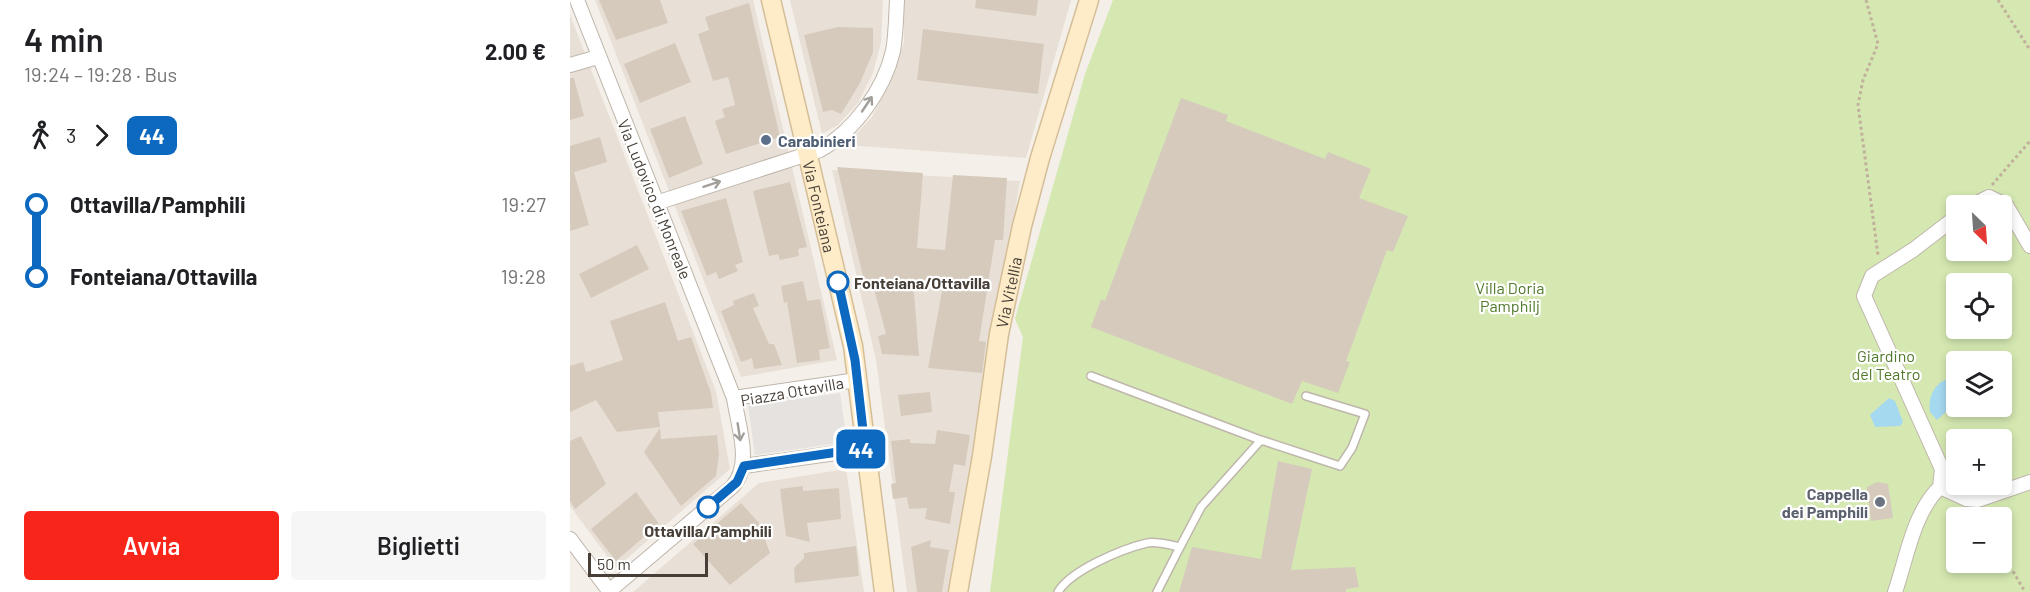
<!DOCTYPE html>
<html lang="it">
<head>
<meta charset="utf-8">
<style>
	body { margin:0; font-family:Barlow,sans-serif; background:#f6f6f6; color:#202124; height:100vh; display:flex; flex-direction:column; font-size:22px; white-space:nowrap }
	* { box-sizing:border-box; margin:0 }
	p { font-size:20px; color:#757577 }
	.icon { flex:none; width:33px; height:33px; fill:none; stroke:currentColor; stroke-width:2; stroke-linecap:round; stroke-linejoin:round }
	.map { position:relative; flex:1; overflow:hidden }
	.details { display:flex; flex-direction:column; background:#fff; width:570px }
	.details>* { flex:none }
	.badge { padding:0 12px; border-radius:9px; font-size:21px; line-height:39px }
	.needle { width:39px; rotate:155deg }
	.tools { position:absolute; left:1376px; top:195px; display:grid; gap:12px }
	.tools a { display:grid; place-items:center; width:66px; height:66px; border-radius:6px; background:#fff; box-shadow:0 3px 9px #0003; font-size:30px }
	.scale { position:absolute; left:18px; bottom:15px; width:120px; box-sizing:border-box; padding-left:6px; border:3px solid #473f37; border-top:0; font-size:16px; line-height:21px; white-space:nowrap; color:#473f37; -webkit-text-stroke:4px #fff; paint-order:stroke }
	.map>.badge { position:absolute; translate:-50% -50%; box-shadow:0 0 0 3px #fff }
	.legs { display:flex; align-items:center; gap:9px; height:66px; padding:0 24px; font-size:20px }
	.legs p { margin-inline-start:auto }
	.summary { display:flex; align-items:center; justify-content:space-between; height:102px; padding:0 24px }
	h1 { font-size:33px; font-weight:600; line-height:45px }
	.action { display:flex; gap:12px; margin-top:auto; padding:12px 24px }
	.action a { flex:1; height:69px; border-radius:6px; background:#f8251b; color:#fff; font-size:24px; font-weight:600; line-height:69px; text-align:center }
	.action a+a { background:#f6f6f6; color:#202124 }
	ul { padding:0 24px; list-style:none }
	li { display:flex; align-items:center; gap:21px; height:72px; font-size:22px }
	li i { display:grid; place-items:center; width:9px; height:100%; margin:0 8px; background:currentColor }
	li i::after { content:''; width:15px; height:15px; margin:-8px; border:4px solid; border-radius:50%; background:#fff }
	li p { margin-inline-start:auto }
	li:first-child i { background:linear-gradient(#0000 50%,currentColor 0) }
	li:last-child i { background:linear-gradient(currentColor 50%,#0000 0) }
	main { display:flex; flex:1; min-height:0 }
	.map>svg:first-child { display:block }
</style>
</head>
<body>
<main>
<section class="details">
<div class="summary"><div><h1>4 min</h1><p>19:24 – 19:28 · Bus</p></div><b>2.00 €</b></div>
<div class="legs"><svg class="icon" aria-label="walk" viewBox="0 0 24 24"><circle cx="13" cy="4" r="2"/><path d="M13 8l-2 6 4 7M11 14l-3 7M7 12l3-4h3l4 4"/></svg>3<svg class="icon" aria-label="forward" viewBox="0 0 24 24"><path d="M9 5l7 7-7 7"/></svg><b class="badge" style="background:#0c69bf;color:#fff">44</b></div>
<ul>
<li><i style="color:#0c69bf"></i><b>Ottavilla/Pamphili</b><p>19:27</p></li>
<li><i style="color:#0c69bf"></i><b>Fonteiana/Ottavilla</b><p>19:28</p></li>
</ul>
<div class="action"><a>Avvia</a><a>Biglietti</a></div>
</section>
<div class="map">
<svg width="1460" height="592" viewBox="0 0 1460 592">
	<rect width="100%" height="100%" fill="#f4efe8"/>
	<path fill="#e8e0d6" d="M25,0H183L267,360L171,377Z
		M220,0H313L311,43L303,73L288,103L268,125L252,134Z
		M334,0H501L456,158L276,145L302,117L321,78L334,42Z
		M0,15L146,391L160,469L46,568L0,506Z
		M262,170L450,181L380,592H337L306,360Z
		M276,469L294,592H63L189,483Z"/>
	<path fill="#d5e8b1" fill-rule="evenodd" d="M543,0H1460V592H420L453,337L445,319L515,74ZM1386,206H1431V250H1386ZM1386,284H1431V328H1386ZM1386,362H1431V406H1386ZM1386,440H1431V484H1386ZM1386,518H1431V562H1386Z"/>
	<path fill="#e5e2e0" d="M270,393L277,442L185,455L178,406Z"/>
	<path fill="#a5d9f0" d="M1379,379L1386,381V406L1408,407L1402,417L1391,416L1378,410L1367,420L1360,412C1358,398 1364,382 1379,379Z
		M1319,398L1325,401L1333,422L1330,426L1305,427L1300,415Z"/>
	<path fill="#d6cabd" d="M29,0H90L98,23L46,40Z
		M406,0H468L466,16L405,8Z
		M179,3L210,137L156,154L145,121L155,117L152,109L165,105L158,77L143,81L128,34L139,30L135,17Z
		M268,27L303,28V52L290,83L271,114L262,110L253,112L234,35Z
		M353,29L474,44L468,94L347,80Z
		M105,43L121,82L70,103L54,64Z
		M0,78H4L14,116L0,120Z
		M611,98L658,115L656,121L755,159L758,152L801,169L789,198L838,216L823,252L817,250L776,361L780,362L768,393L732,381L722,404L521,327L531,299L535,301Z
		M115,116L133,164L99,178L80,129Z
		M30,137L37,162L1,173L4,172L19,225L0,231V146Z
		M267,167L353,173L347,248L375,250L383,175L437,178L433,240H425L409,341L416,342L412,373L358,368L374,280L343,281L349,356L312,354L308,336L316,334L304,289H296Z
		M220,182L237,247L228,249L229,256L210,260L208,254L199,256L183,191Z
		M156,198L173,262L165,265L168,271L149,279L146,272L137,276L111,211Z
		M67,245L79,269L21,298L9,274Z
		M233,281L237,301L250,299L260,348L249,350L250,360L227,363L217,302L214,303L211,286Z
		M184,293L189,306L183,308L199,344H204L212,365L184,369L182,358L171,362L151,311L164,305L163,301Z
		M95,302L108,341L121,337L141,393L143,408L88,412L90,427L47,432L26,400L0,412V366L13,362L16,372L53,360L40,321Z
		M360,392L362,412L331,416L328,395Z
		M90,428L91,439L147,435L149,455L146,476L111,506L74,452Z
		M367,430L400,435L395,466L384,464L379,492H385L380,524L355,519L357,508L339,509L337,497L323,499L321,484L326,483L321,441L340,439V443L365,444Z
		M11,436L36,484L5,509L0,501V441Z
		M708,461L742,469L721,570L785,567L789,587L776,589V592H609L622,547L691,559Z
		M1307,482L1318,484L1323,518L1301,521L1297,487Z
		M233,486V491L269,488L271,519L237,523L240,542L216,536L211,497L210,489Z
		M66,492L89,524L46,561L21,529Z
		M171,503L189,523L200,553L160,585L123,544Z
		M361,540L360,547L379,550L372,592H347L341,547Z
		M286,546L289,576L225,583L224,568L234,558V553Z"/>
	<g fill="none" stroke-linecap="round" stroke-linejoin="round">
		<g stroke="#bfb6ab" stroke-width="10">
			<path id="lane" d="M521,376L693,441
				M488,592C501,570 552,549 577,543C586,541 600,545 610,547L631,507L691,440L770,466L782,448L795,414L736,396
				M587,592L610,547"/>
		</g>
		<g stroke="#bfb6ab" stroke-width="16">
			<path id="street" d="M7,0L164,398C168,426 183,465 162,487L38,592
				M0,65L28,57
				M86,203L250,150C284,131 314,90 323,51C326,35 326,17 327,0
				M1401,206L1419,197L1436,205L1460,246
				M164,398L287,380
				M174,466L295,449
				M1370,487L1396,499L1408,500L1460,482
				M0,539L40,592
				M1325,592C1337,558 1343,513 1370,487L1372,469L1294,296L1302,276L1343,250L1386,217"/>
		</g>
		<g stroke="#d4be98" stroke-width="21">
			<g id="secondary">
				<path id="s1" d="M201,0L283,346L314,592"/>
				<path id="s2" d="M388,592L412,456L429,334L452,226L470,158L519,0"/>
			</g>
		</g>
		<path stroke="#c1b09c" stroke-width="3" stroke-dasharray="3 3" stroke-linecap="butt" d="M1296,0L1308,44L1293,80L1288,105L1308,255
			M1428,0L1460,50
			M1422,185L1460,141
			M1431,558L1444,573L1455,592"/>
		<use href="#lane" stroke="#fff" stroke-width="7"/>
		<use href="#street" stroke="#fff" stroke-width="14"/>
		<use href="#secondary" stroke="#feebc8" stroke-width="18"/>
	</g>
	<defs><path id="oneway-shaft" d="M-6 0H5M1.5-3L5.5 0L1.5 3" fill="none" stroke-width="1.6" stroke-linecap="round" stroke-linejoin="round" transform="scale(1.5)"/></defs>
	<g stroke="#a39f9b">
		<use href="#oneway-shaft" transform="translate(297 104) rotate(-56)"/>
		<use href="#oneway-shaft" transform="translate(142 184) rotate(-18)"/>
		<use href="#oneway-shaft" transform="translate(169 432) rotate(81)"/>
	</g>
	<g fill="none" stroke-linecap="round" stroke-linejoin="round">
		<g stroke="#fff" stroke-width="14">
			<path id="line-1" d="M138,507L167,482L174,466L295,448L285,360L268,282"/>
		</g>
		<use href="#line-1" stroke="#0c69bf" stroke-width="9"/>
	</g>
	<circle fill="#5c6f8a" stroke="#fff" stroke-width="2" cx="196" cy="140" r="6"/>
	<g fill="#fff" stroke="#0c69bf" stroke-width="3">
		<circle cx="268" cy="282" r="10"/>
		<circle cx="138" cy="507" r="10"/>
	</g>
	<circle fill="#6b7280" stroke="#fff" stroke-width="2" cx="1310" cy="502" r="6"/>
	<g text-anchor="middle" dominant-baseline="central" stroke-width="4.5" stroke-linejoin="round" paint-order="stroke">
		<g font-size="16" font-weight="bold" fill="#4e5e75" stroke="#fff" text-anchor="start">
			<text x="208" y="140">Carabinieri</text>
		</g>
		<g font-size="16" fill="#473f37" stroke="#fff">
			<text transform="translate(85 199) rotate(68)">Via Ludovico di Monreale</text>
			<text stroke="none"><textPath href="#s1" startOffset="212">Via Fonteiana</textPath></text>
			<text stroke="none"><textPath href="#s2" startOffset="304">Via Vitellia</textPath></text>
			<text transform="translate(222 391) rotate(-10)">Piazza Ottavilla</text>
		</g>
		<g font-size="16" font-weight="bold" fill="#473f37" stroke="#fff" text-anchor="start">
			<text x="284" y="282">Fonteiana/Ottavilla</text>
			<text x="138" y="530" text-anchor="middle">Ottavilla/Pamphili</text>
		</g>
		<g font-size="16" fill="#50792a" stroke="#fff">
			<text x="940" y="287">Villa Doria<tspan x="940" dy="18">Pamphilj</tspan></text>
			<text x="1316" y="355">Giardino<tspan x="1316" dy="18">del Teatro</tspan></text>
		</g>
		<g font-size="16" font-weight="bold" fill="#5b616d" stroke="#fff" text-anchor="end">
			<text x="1298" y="493">Cappella<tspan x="1298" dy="18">dei Pamphili</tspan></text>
		</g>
	</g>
</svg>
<div class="tools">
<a><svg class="needle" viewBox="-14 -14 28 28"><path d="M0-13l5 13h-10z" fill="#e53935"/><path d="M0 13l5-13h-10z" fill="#757577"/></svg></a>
<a><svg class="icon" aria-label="locate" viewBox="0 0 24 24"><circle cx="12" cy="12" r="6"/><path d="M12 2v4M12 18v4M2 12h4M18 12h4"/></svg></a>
<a><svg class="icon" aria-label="layers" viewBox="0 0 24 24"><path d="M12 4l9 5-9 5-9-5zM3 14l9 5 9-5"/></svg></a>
<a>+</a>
<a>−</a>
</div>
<div class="scale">50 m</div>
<b class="badge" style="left:291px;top:449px;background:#0c69bf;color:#fff">44</b>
</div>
</main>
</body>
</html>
